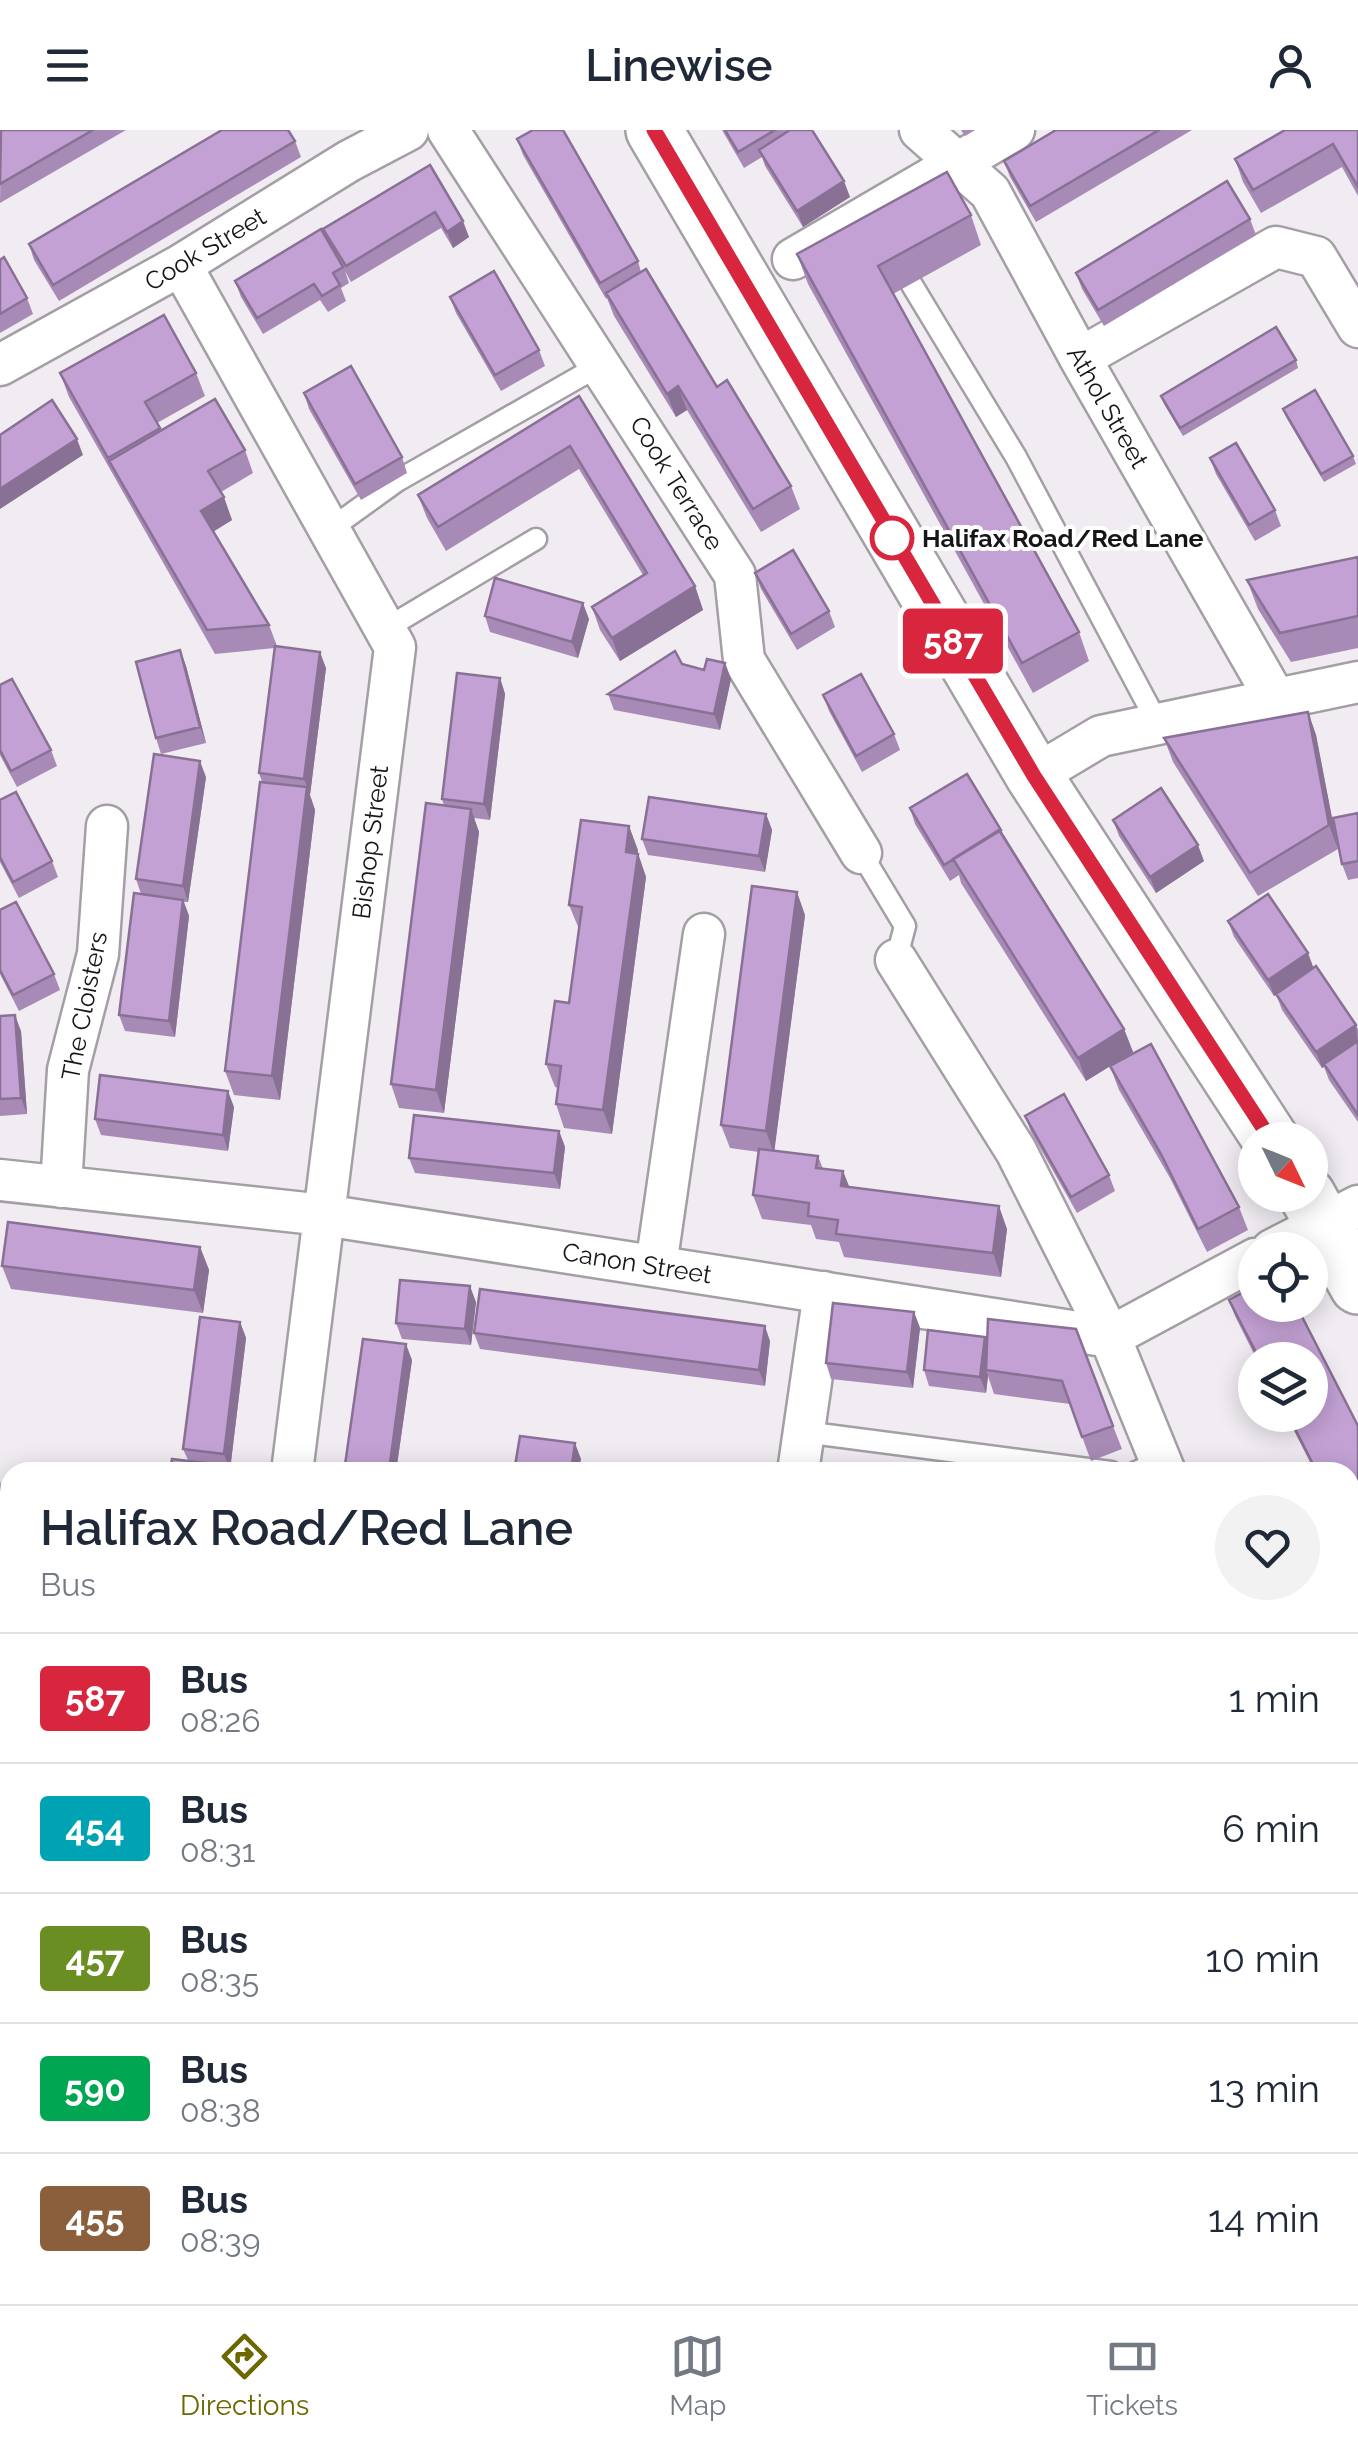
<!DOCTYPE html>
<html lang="en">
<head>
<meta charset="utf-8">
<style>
	body { margin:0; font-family:Raleway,sans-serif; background:#f2f2f3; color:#1f2937; height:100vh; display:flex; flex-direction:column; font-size:38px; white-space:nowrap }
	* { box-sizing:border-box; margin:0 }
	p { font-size:32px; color:#747a83 }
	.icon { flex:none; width:55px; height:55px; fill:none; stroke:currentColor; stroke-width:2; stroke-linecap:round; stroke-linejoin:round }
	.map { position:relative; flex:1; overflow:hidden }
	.drawer { position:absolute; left:0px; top:1332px; width:1360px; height:842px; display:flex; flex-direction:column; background:#fff; border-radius:30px 30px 0 0; box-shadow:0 5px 25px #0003 }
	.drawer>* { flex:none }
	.badge { padding:0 20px; border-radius:8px; font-size:35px; line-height:65px }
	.needle { width:65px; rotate:133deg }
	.fabs { position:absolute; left:1238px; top:992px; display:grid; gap:20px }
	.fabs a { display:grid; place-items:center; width:90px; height:90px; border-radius:50%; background:#fff; box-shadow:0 5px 25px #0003; font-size:50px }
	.map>.badge { position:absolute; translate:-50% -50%; box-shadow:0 0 0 5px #fff }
	.round { display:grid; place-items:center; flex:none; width:105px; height:105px; border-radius:52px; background:#f2f2f3 }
	.headline { display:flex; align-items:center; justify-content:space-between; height:170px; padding:0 40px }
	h1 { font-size:48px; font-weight:600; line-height:75px }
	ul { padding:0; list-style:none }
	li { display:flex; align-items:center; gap:30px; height:130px; padding:0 40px; border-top:2px solid #e0e1e3 }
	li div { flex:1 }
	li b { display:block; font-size:38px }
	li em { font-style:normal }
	li .badge { min-width:110px; font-weight:700; text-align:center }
	header { display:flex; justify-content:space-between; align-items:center; height:130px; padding:0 40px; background:#fff; font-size:45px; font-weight:600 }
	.tabs { display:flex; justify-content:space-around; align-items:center; height:140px; border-top:2px solid #e0e1e3; background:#fff; font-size:28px; color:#747a83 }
	.tabs a { display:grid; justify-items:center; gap:5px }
	.tabs .selected { color:#6c6800 }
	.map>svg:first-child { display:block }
</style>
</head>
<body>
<header><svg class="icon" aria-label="menu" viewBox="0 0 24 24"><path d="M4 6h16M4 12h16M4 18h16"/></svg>Linewise<svg class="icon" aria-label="person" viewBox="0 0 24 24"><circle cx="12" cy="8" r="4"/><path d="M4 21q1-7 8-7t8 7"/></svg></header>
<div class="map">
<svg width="1358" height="2174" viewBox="0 0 1358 2174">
	<rect width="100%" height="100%" fill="#f0ecf2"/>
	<path fill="#cde0be" d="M1358,1863V2004L1350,1994V1873Z"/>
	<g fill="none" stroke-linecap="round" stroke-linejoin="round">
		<g stroke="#a39fa5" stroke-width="25">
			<path id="service" d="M912,155L1016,327L1157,592
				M329,400L397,351L602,234
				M385,499L536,409
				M861,723L905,796L896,830
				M804,1302L1111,1342
				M1136,1342L1160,1331
				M941,2165L965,2174
				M172,2174V2165"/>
		</g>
		<g stroke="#a39fa5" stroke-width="45">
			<path id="minor" d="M448,0L735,445L744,530L861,723
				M920,0L990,62L1080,228L1276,570
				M793,129L1014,0
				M181,135L395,517L292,1342
				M1080,228L1276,117L1316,127L1358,197
				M0,235L181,135L349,31L408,0
				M1034,646L1101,606L1358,552
				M896,830L1016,1021L1110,1207L1165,1342
				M0,1050L324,1085L1110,1207L1255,1129
				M61,1057L68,940L98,824L107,696
				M1272,1120L1358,1076
				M656,1136L704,804
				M798,1342L824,1162
				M1350,1459L1358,1455"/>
		</g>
		<g stroke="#a39fa5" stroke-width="60">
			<path id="primary" d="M0,1678L10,1680
				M0,1738L10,1739"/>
		</g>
		<g stroke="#a39fa5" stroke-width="60">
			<path id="trunk" d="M654,0L1034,646L1271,1010
				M1307,1065L1358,1156
				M1350,1829L1358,1820
				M1350,2040L1358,2048"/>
		</g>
		<path stroke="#9d9a9f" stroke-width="6" stroke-dasharray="10 5" stroke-linecap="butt" d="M1350,1748L1358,1742
			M1350,1768L1358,1763
			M1350,2141L1358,2151
			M654,2174L665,2165"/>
		<use href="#service" stroke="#fff" stroke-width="20"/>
		<use href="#minor" stroke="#fff" stroke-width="40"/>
		<use href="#primary" stroke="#fff" stroke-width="55"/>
		<use href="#trunk" stroke="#fff" stroke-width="55"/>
	</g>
	<path fill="#a88ab6" d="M1,0H126L0,73Z
		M722,0H788L850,67L803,97L765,36L762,27L744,38Z
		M961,0H975L965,6Z
		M1056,0H1192L1036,92L1010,47L1004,31Z
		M1358,0V66L1342,37L1261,83L1243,52L1235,29Z
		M517,9L638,131L641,142L717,257L791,356L800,379L761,402L687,280L676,287L614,186L607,168L606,169L523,25Z
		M295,11L301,27L59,171L34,130L29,114Z
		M430,35L469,107L453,118L441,98L351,152L345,141L349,153L341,158L346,171L328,182L320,170L263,204L241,167L235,151L327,110L323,99Z
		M971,85L981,115L893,164L1079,502L1089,531L1033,563L808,154L797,124Z
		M1250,89L1256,105L1104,196L1082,159L1076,143Z
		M0,130L27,168L33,184L0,203Z
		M450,167L539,220L545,236L501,261L456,183Z
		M1296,230L1298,238L1183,306L1164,274L1161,266Z
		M60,243H196L205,266L157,293L161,301L245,320L253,343L221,362L232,390L213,402L269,495L277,516L326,538L310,665L315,680L280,970L234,965L225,941L262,652L259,643L275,518L215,524L69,267Z
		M304,263L402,327L407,343L361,370L309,279Z
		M579,266L695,456L703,480L620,531L600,500L592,477L643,445L579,339L446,421L427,388L418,365Z
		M1283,279L1353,326L1356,334L1324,352L1286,287Z
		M1210,328L1275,380L1281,396L1255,411L1216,344Z
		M1358,427V518L1291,532L1258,479L1247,450Z
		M755,443L829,481L835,497L797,520L761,459Z
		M485,486L589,489L578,528L490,502Z
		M180,520L186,536L206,613L161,624L156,608Z
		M725,533L731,549L720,600L614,580L608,564L682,534L704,540Z
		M500,548L505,564L490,690L474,688L479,702L444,983L399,978L391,954L444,676L442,669Z
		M0,555L51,620L57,636L17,657L0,625Z
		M823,565L894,604L900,620L862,642L829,581Z
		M1308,582L1316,605L1338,719L1258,766L1173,632L1164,608Z
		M206,647L188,772H184L189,786L175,907L125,901L119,885L141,764L136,749Z
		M0,670L52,731L58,747L19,768L0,732Z
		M910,678L1001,700L1124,899L1133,922L1086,951L961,753L959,745L950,751L915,694Z
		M1358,683V748L1348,750L1342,734Z
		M766,684L772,700L765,742L648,725L642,709Z
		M1113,690L1204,731L1156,763L1119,706Z
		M629,696L646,747L612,1004L564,998L556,974L558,958L555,957L546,934L569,873L579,799L569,775Z
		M0,780L54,844L60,860L19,881L0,844Z
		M805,785L774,1021L818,1026L823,1039L843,1041L849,1057L1007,1099L1001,1147L844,1127L839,1112L816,1109L811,1095L762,1089L753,1065L759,1022L730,1018L721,995Z
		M1228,791L1314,838L1356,895L1358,899V992L1329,950L1324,937L1322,938L1282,880L1276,864L1274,866L1234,807Z
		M0,886L21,901L27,984L0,986Z
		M1110,936L1239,1077L1248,1100L1207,1122L1170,1048L1119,960Z
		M234,977L228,1021L101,1005L95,989Z
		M1025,986L1109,1045L1115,1061L1077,1083L1031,1002Z
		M559,1001L565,1017L560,1059L415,1043L409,1028Z
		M200,1117L209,1140L203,1183L11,1159L2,1136Z
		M1255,1156V1175H1296L1358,1296V1426L1350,1411V1342H1315L1286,1285H1310V1230H1257L1235,1186L1229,1170Z
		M476,1172L471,1215L402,1209L396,1193Z
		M914,1182L920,1198L913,1258L831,1249L826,1233Z
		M988,1189L1113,1296L1122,1319L1091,1331L1070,1274L994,1264L988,1246L986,1263L929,1256L924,1240L985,1207L987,1212Z
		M240,1192L246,1208L230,1340L216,1338L188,1330L183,1319Z
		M474,1203L770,1211L765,1256L480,1219Z
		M412,1230L396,1342H348L345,1335Z
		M0,1351L10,1436V1538L0,1539Z
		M1350,1618L1358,1638V1690L1350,1693Z
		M0,1851L10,1852V2165H50L49,2173L0,2169Z"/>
	<path fill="#887194" d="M844,51L850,67L803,97L797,81Z
		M463,91L469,107L453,118L447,102Z
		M678,256L687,280L676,287L667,264Z
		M77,309L83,325L0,379V359Z
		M224,367L232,390L209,404L201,381Z
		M695,456L703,480L620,531L612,508Z
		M583,473L589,489L578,528L572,512Z
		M180,520L186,536L206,613L200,597Z
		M320,522L326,538L310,665L304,649Z
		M725,533L731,549L720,600L714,584Z
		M500,548L505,564L490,690L484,674Z
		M1308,582L1316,605L1338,719L1329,695Z
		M200,631L206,647L188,772L183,756Z
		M307,657L315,680L280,970L272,946Z
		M471,679L479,702L444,983L436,960Z
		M766,684L772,700L765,742L759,726Z
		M629,696L638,720L634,746L626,722Z
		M1198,715L1204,731L1156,763L1150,747Z
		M638,724L646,747L612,1004L603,980Z
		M797,762L805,785L774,1024L766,1001Z
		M183,770L189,786L175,907L169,891Z
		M1308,823L1314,839L1274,866L1268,850Z
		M15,885L21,901L27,984L21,968Z
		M1356,895L1358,914L1322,938L1316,922Z
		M1124,899L1133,922L1086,951L1078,928Z
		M228,961L234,977L228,1021L223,1005Z
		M559,1001L565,1017L560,1059L554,1043Z
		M843,1041L852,1064L841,1056Z
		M999,1076L1007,1099L1001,1147L993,1123Z
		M200,1117L209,1140L203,1183L194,1160Z
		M470,1156L476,1172L471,1215L465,1199Z
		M914,1182L920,1198L913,1258L907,1242Z
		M240,1192L246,1208L230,1340L224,1324Z
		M765,1196L770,1211L765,1256L759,1240Z
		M985,1207L991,1223L986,1240L988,1246L986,1263L980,1247Z
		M406,1214L412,1230L396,1342H389Z
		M575,1313L581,1329L579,1342H571Z
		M0,1351L10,1436V1484L0,1399Z"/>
	<path fill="#c3a1d4" stroke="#887194" stroke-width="2.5" d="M1,0H93L0,54Z
		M222,0H288L295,11L53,155L29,114Z
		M533,0H563L638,131L600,153L517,9Z
		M725,0H775L738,22Z
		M790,0H812L844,51L797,81L759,20Z
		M1056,0H1159L1030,76L1004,31Z
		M1285,0H1358V57L1333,14L1253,60L1235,29Z
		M430,35L463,91L447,102L435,82L346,136L323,99Z
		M947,42L971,85L878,136L1079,502L1022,533L797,124Z
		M1227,51L1250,89L1098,180L1076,143Z
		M321,99L343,137L333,143L340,155L322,166L314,154L257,188L235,151Z
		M4,127L27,168L0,184V130Z
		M646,139L717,257L727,250L791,356L753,379L678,256L667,264L606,163Z
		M494,141L539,220L495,245L450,167Z
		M164,185L196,243L145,272L160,298L108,328L60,243Z
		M1276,197L1296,230L1180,298L1161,266Z
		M351,236L402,327L355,354L304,263Z
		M1315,260L1353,326L1321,344L1283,279Z
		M579,266L695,456L612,508L592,477L647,443L570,316L438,397L418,365Z
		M215,269L245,320L208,341L224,367L201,381L269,495L207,500L109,331Z
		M52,270L77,309L0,359V305Z
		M1236,313L1275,380L1249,395L1210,328Z
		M793,420L829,481L791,504L755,443Z
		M1358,427V486L1280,503L1247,450Z
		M495,448L583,473L572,512L485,486Z
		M275,516L320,522L304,649L259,643Z
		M180,520L200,597L156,608L136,532Z
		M675,521L682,534L704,540L707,529L725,533L714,584L608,564Z
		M457,543L500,548L484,674L442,669Z
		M861,544L894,604L856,626L823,565Z
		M12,549L51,620L11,641L0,620V555Z
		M1308,582L1329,695L1250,743L1164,608Z
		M154,624L200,631L183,756L136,749Z
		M967,644L1001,700L944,735L910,678Z
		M260,652L307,657L272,946L225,941Z
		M1161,658L1198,715L1150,747L1113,690Z
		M16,662L52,731L13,752L0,727V670Z
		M649,667L766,684L759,726L642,709Z
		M426,673L471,679L436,960L391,954Z
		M1358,683V731L1342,734L1333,688Z
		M581,690L629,696L626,722L638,724L603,980L556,974L561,936L546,934L555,871L569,873L582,777L569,775Z
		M999,700L1124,899L1078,928L953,729Z
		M752,756L797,762L766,1001L721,995Z
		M134,763L183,770L169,891L119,885Z
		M1268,764L1308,823L1268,850L1228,791Z
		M16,772L54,844L13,865L0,840V780Z
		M1316,836L1356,895L1316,922L1276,864Z
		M15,885L21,968L0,969V886Z
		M1358,911V985L1324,934Z
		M1151,914L1239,1077L1198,1099L1161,1024L1110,936Z
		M100,945L228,961L223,1005L95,989Z
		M1064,964L1109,1045L1071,1067L1025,986Z
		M414,985L559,1001L554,1043L409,1028Z
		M759,1019L818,1026L816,1038L843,1041L841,1056L999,1076L993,1123L836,1104L838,1090L808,1086L809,1073L753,1065Z
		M8,1092L200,1117L194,1160L2,1136Z
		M400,1150L470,1156L465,1199L396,1193Z
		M1255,1156V1175H1296L1358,1296V1409L1353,1411L1350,1406V1342H1317L1288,1285H1310V1230H1260L1229,1170Z
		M480,1159L765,1196L759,1240L474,1203Z
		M833,1173L914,1182L907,1242L826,1233Z
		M200,1187L240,1192L224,1324L183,1319Z
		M988,1189L1076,1199L1113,1296L1082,1307L1062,1251L986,1240Z
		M928,1200L985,1207L980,1247L924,1240Z
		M363,1209L406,1214L389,1341L345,1335Z
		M520,1306L575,1313L571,1342H514Z
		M172,1329L214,1334L213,1342H170Z
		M0,1399L10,1484V1513L0,1515Z
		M1350,1618L1358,1638V1671L1350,1674Z
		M0,1851L10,1852V2141L0,2140Z
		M727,2165H728L820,2174H726Z"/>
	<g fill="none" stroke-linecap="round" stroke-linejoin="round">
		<g stroke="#fff" stroke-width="22">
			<path id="line" d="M654,0L1034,646L1271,1010"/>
		</g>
		<use href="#line" stroke="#d7263d" stroke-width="15"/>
	</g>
	<circle fill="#fff" stroke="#d7263d" stroke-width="5" cx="892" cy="408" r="20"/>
	<g text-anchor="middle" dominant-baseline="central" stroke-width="8" stroke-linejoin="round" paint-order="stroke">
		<g font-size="25" fill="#161517" stroke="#fff">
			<text transform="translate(205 119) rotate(-31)">Cook Street</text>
			<text transform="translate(1108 277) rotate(60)">Athol Street</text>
			<text transform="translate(677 353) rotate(58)">Cook Terrace</text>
			<text transform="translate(370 712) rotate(-83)">Bishop Street</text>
			<text transform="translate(84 876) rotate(-79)">The Cloisters</text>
			<text transform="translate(637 1133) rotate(9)">Canon Street</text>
		</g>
		<g font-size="25" font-weight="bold" fill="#161517" stroke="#fff" text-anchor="start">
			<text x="922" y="408">Halifax Road/Red Lane</text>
		</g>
	</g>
</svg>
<div class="fabs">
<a><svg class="needle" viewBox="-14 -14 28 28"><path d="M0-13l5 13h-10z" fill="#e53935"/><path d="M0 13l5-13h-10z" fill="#747a83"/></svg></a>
<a><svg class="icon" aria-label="locate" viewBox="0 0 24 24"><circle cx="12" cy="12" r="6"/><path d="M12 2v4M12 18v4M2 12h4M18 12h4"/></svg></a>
<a><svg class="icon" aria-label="layers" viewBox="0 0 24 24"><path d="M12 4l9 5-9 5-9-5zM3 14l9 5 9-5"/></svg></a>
</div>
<b class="badge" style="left:953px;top:511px;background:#d7263d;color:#fff">587</b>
<section class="drawer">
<div class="headline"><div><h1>Halifax Road/Red Lane</h1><p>Bus</p></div><a class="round"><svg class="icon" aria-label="heart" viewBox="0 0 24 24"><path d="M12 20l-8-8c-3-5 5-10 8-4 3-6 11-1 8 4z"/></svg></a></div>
<ul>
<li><span class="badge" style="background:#d7263d;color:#fff">587</span><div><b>Bus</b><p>08:26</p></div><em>1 min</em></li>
<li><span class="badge" style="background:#00a3b4;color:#fff">454</span><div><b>Bus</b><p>08:31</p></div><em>6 min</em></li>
<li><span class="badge" style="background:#6b8e23;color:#fff">457</span><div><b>Bus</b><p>08:35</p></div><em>10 min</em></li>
<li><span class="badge" style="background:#00a651;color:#fff">590</span><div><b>Bus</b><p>08:38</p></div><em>13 min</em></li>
<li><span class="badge" style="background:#8b5e3c;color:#fff">455</span><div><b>Bus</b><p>08:39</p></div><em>14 min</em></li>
</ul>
</section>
</div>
<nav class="tabs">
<a class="selected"><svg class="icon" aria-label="directions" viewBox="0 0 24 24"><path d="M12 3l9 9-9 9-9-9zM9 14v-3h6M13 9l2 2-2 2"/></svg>Directions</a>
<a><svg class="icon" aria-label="map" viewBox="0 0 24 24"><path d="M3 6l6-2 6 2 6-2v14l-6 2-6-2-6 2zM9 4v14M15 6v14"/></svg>Map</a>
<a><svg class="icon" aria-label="tickets" viewBox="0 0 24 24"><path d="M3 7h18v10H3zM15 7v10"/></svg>Tickets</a>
</nav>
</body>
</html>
